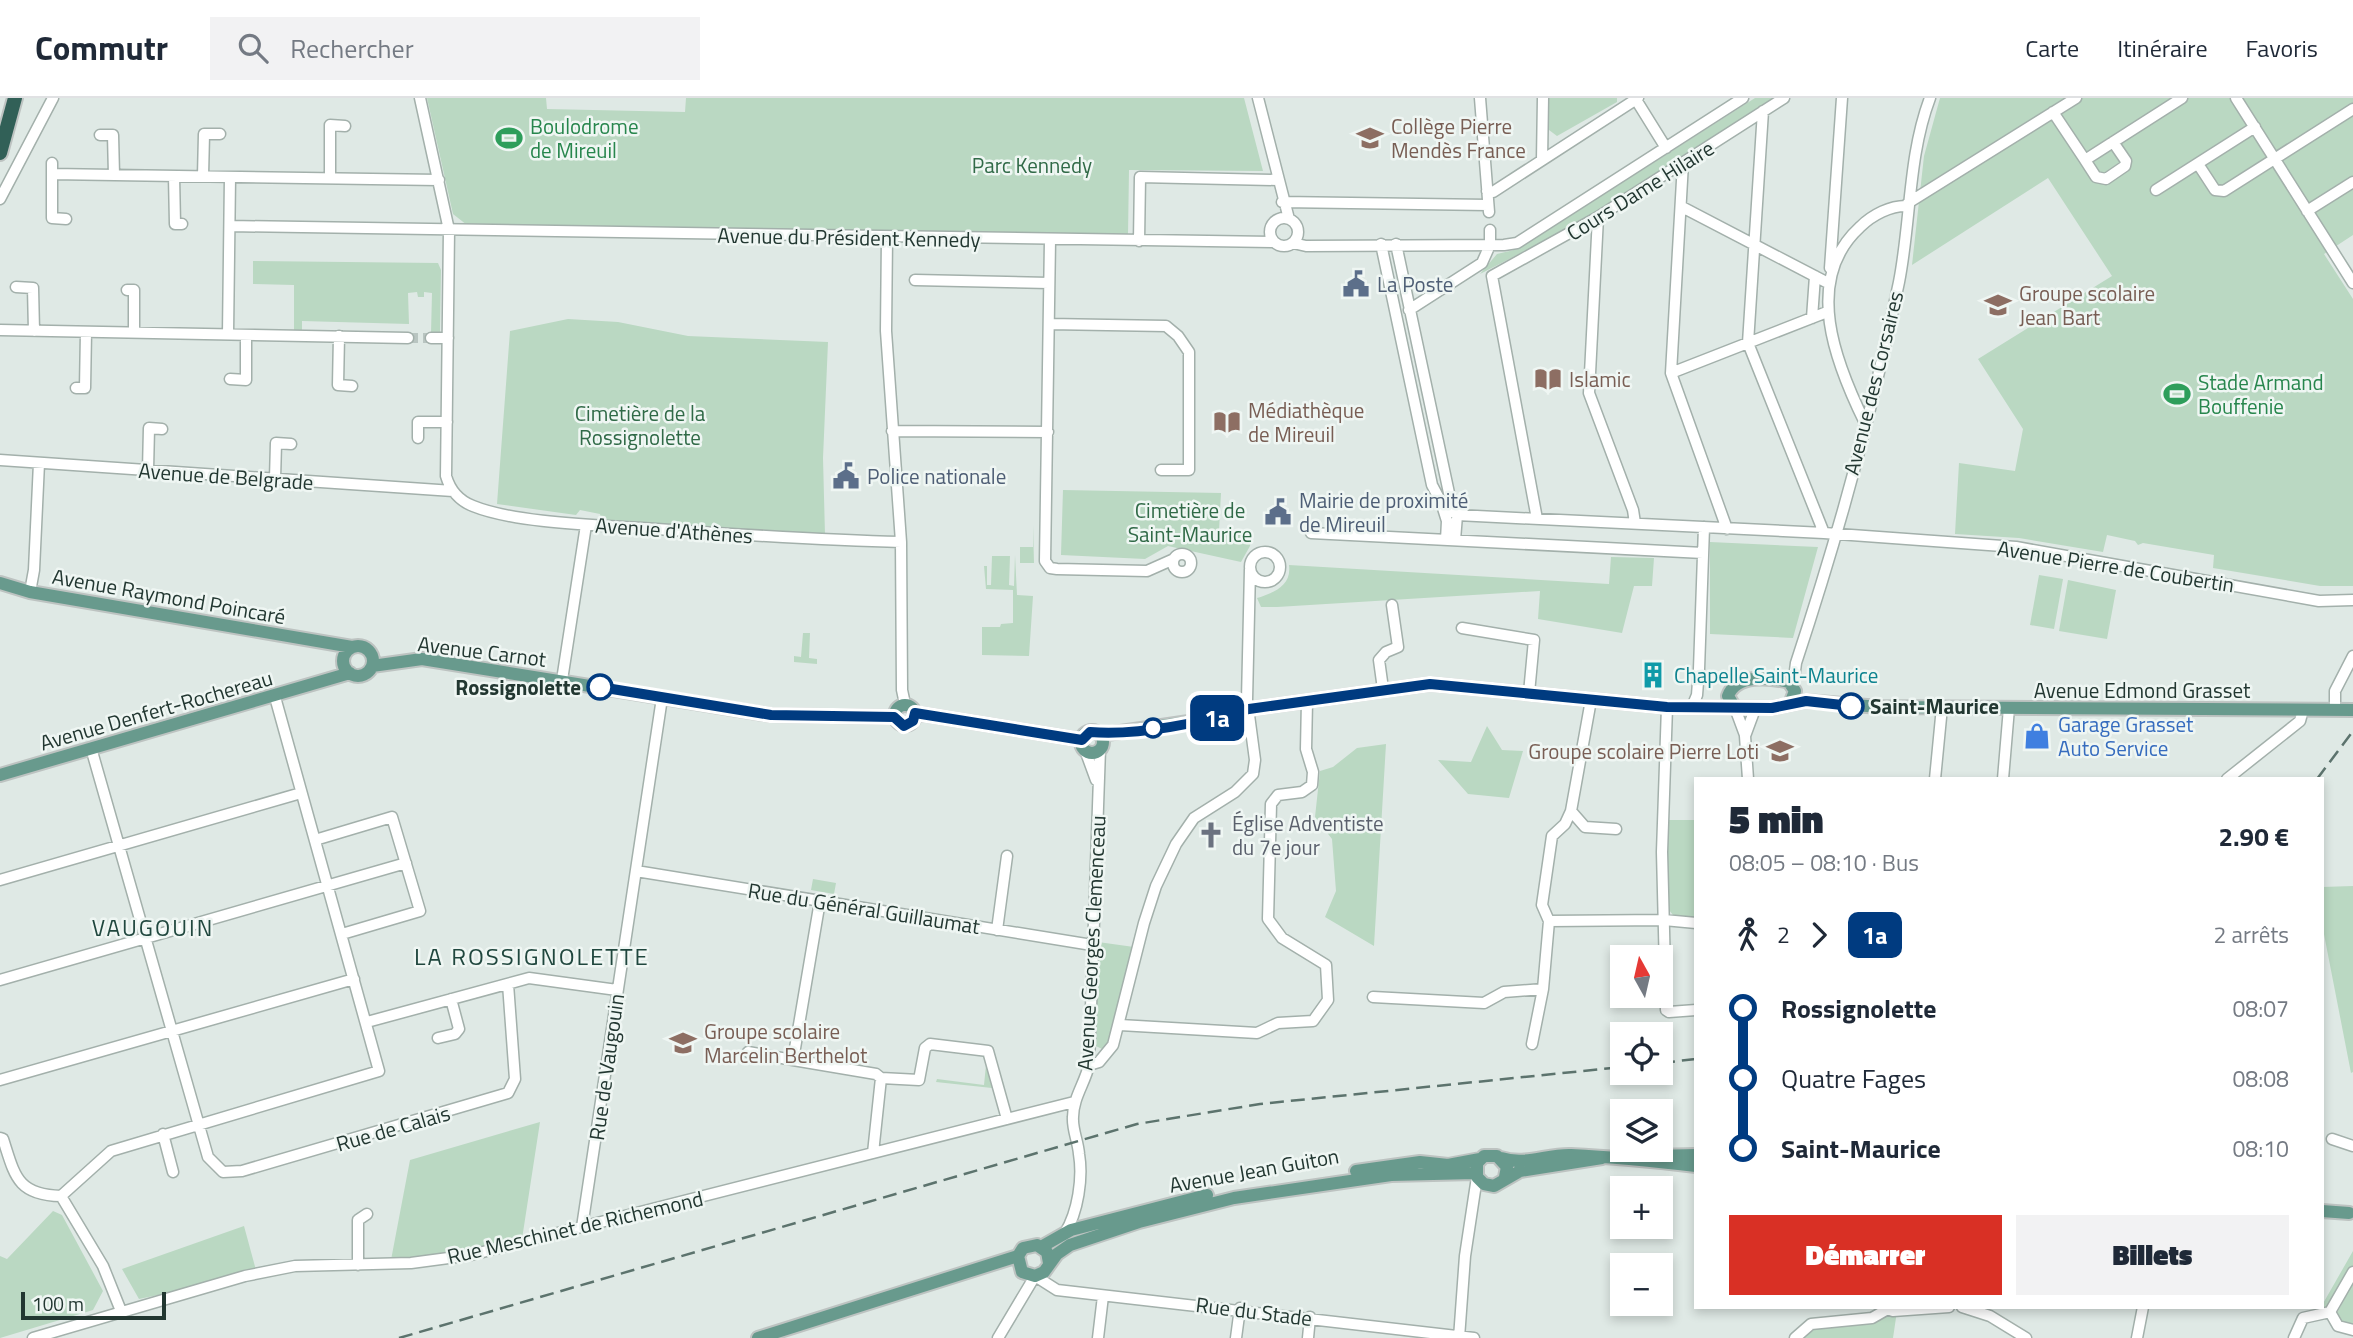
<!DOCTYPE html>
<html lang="fr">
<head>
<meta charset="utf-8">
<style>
	body { margin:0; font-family:"Titillium Web",sans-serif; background:#f2f2f3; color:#1f2937; height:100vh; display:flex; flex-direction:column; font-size:26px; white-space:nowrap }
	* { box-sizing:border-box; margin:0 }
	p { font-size:23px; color:#747a83 }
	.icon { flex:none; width:38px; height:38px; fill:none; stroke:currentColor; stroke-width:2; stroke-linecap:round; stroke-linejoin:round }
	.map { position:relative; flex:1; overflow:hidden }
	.panel { position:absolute; left:1694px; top:679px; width:630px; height:532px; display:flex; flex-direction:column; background:#fff; border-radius:0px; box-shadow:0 4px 10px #0003 }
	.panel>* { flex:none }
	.badge { padding:0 14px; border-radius:10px; font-size:24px; line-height:46px }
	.needle { width:46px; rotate:352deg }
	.fabs { position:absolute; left:1610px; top:847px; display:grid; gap:14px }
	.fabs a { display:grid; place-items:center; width:63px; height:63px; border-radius:0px; background:#fff; box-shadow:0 4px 10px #0003; font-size:35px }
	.scale { position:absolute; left:21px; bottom:18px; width:145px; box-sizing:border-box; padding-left:7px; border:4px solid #223731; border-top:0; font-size:19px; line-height:24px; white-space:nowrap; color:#223731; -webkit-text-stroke:5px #eff6f3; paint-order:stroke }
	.map>.badge { position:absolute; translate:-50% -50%; box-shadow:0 0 0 4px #fff }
	.legs { display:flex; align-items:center; gap:10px; height:77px; padding:0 35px; font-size:23px }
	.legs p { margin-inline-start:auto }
	.head { display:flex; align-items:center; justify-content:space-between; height:119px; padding:0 35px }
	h1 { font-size:38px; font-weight:800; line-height:52px }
	.action { display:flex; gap:14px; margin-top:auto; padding:14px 35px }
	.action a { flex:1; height:80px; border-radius:0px; background:#d93025; color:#fff; font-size:28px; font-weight:800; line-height:80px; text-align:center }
	.action a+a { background:#f2f2f3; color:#1f2937 }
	ul { padding:0 35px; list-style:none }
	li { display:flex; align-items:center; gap:24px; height:70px; font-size:26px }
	li i { display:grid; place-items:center; width:10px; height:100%; margin:0 9px; background:currentColor }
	li i::after { content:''; width:18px; height:18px; margin:-9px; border:5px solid; border-radius:50%; background:#fff }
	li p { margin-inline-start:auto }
	li:first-child i { background:linear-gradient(#0000 50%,currentColor 0) }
	li:last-child i { background:linear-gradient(currentColor 50%,#0000 0) }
	header { display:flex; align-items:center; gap:42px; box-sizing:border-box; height:98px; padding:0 35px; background:#fff; border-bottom:2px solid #e0e1e3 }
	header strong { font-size:33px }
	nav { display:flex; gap:38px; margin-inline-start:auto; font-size:24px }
	.search { width:490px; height:63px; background:#f2f2f3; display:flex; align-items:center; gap:18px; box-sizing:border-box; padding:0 24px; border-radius:0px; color:#747a83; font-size:26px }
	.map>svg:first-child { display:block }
</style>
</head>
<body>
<header>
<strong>Commutr</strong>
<div class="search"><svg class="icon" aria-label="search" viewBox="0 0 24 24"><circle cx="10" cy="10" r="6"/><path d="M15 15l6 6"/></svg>Rechercher</div>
<nav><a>Carte</a><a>Itinéraire</a><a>Favoris</a></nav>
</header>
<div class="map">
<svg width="2353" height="1240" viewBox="0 0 2353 1240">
	<rect width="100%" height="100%" fill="#dfe9e5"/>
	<path fill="#bad8c2" d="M427,0H546L547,11L685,14L686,0H1244L1263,73L1129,72L1128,136L467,127L453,116Z
		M1549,0H1617V4L1557,38L1549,32Z
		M1755,0H1778L1543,149L1520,160L1517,157L1480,176L1497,156L1518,151Z
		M1940,0H2353V137L2324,156L2353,201V488H2320L2213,470L2214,457L2143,445L2138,447L2135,443L2107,437L2103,454L2019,440L1955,436L1959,365L2015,373L2023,331L1978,261L2112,178L2048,80L1912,167L1924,58Z
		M253,163L438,165L441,172L440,234L431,235L432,195L424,194V199H418L417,194L408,195L409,226L302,223V233H294V187L253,186Z
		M568,221L618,224L688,238L828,244L823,360L825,437L601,422L600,416L580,412L576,417L497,406L510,233Z
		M1063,392L1221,395L1219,433L1252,435L1250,448L1241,464L1168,448L1145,461L1061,457Z
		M1033,427L1034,465H1020V449H1033Z
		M1710,444L1818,449L1793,540L1710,536Z
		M1015,457L1017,497L1033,498L1029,558L982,557V529H1000L1001,526L1013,525V492L986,491L984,468H987V487H991L992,458H1010L1009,487L1014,488Z
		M1611,459L1654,460L1652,488H1634L1622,535L1538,521L1540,493L1277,509H1261L1257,500C1273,495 1292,488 1289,467L1609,486Z
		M2039,477L2063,481L2054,531L2030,527Z
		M2068,482L2116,492L2107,541L2059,533Z
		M803,535H810L809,560L817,561V566L794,564V558L801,559Z
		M1487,628L1502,652L1523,653L1509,700L1468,696L1438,662L1471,664Z
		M1386,646L1374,848L1325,819L1336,793L1332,741L1315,719L1320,673L1333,669L1357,650Z
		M1667,722H1696V821L1673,817L1669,812Z
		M813,781L836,785L834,796L811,792Z
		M2353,788V974L2351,975L2322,826V789Z
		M1098,844L1134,849L1111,942L1102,951L1096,948Z
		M986,967L992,990L936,984L937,981L984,987Z
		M540,1024L522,1141L467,1153L391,1162L410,1062Z
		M53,1113L62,1117L103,1193L93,1212L0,1240V1158L7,1161Z
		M244,1128L257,1176L139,1201L122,1171Z
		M2353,1153V1174L2330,1214L2317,1216Z
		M2353,1185V1232L2338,1228L2337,1215Z
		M1897,1213L1893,1240H1795L1811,1226Z"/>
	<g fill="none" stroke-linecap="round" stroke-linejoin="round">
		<path stroke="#b9c5c1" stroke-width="10" stroke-dasharray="10 5" stroke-linecap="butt" d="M408,240H431"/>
		<g stroke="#a3b0ab" stroke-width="13">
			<path id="minor" d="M420,0L449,132L446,378C450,392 460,403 473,408C515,425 596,427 642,430C728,436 814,442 901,444
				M1258,0L1289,121
				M1480,0L1489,114
				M1635,0L1666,50
				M2236,0L2353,185
				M1763,13L1748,245L1824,435
				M2053,14L2085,62L2182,0
				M100,37H113L114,77
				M1542,62L1543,0
				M2085,62L2096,79L2106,81L2125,68L2126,63L2113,44
				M52,65V120L66,121
				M1683,65L1671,275L1727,431
				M2198,66L2215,92L2224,93L2353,11
				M52,76L439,82
				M174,78L175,126H182
				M203,78L204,36H220
				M330,80V27L345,28
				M2156,92L2255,29
				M1487,93L1493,94L1638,0
				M0,101L53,0
				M1282,104L1488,107
				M1908,105L2076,0
				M1682,109L1828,185
				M2307,113L2353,84
				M1598,119L1589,295L1633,412L1635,425
				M1270 134a14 14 0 1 1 28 0a14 14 0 1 1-28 0Z
				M230,128L1274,144
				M887,139L886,233L901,444L902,592L905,606
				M1050,142L1045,463L1050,470L1057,471L1147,473L1174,461
				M1139,143L1140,79L1277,82
				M1293,145L1306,148L1504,147L1517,145L1743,0
				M1381,146L1432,387L1442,406L1457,417L1824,435L2016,449L2319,503L2353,502
				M1396,146L1449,395L1455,408L1465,417
				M1830,170L1842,0
				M915,182L1049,185
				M16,189L33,190L34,233
				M127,192H134V235
				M1409,212L1482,165L1490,147V132
				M1812,220L1815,178
				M1049,226L1166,228L1178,238L1189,254V372H1161
				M0,232L408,240
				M228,236L230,79
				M339,238L338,287L352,288
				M431,240H448
				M1671,275L1827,214
				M230,281L246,282V237
				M76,290H85L86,234
				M1865,325C1836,266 1802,182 1860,129C1872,117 1891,107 1908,108
				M892,333L1048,334
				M418,340V324H447
				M0,362L453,393
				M148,372L149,330L162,331
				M275,381L276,345L291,346
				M1442,407L1447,423L1446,442
				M1537,421L1492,178L1598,119L1784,0
				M1311,435L1703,455
				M1455,442L1457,417
				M1250 469a15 15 0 1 1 30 0a15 15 0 1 1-30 0Z
				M1173 465a9 9 0 1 1 18 0a9 9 0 1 1-18 0Z
				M30,494L34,472L39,365
				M1462,530L1534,542L1529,595
				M562,582L586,427
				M1793,588L1796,565C1837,441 1873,312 1899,184C1911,123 1908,58 1930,0
				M1383,591L1379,562L1386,554L1398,549L1392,507
				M1667,609L1662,754L1666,912L1669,914L1696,912
				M1692,609L1697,597L1699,571L1704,429
				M1735,610L1745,637
				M2335,612V593L2353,558
				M91,650L208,1059L223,1074L242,1073L508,995L515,981L508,886
				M1085,652L1096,682
				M1748,681L1745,638L1755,611
				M1935,681L1942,609
				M2003,681L2009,610
				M2227,681L2300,623L2303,612
				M1571,713L1585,729L1616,731
				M315,742L392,719L420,813L342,836
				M636,773L1092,847
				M0,782L301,695
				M820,803L793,962L876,976L881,980L873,1055
				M1549,823L1664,822L1696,825
				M997,832L1007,758
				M0,882L406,765
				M1373,899L1484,905L1504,894L1543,891L1549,823L1542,807L1552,738L1565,726L1571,713L1591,602
				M367,924L529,880L617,892
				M1120,927L1257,935L1278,925L1313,923L1328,902L1326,867L1282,840L1268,821L1271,706L1278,697L1302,694L1312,687L1313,674L1306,651L1307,603
				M438,940L455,936L459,931L451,901
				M1532,946L1543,891
				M748,954L793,962
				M1089,967L1099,964L1113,947L1144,825L1156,788L1176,746L1194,720L1235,694L1253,676L1255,662L1247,602L1250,471
				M881,980L919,982L925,950L930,946L988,953L1007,1021
				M0,982L354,881
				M163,1036L173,1074
				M0,1040L3,1041C15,1078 17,1097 61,1098L103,1168L121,1213
				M2332,1041L2353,1048
				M61,1098L111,1053L379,973L275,599
				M582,1129L662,600
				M1065,1135C1078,1114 1083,1080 1079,1056C1078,1043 1072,1031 1073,1019C1073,1000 1085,985 1089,967L1100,651
				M358,1167V1122L367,1116
				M1962,1209L1990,1218L2026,1240
				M1884,1210L1893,1213L1949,1209
				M2330,1214L2353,1174
				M2330,1214L2338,1228L2353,1232
				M33,1240L245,1178L295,1168L411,1165L471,1157L1074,1004
				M998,1240L1035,1178L1057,1192L1474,1240
				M1098,1240L1103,1198
				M1236,1240L1240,1210
				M1308,1240L1310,1219
				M1459,1240L1465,1158L1477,1079
				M1795,1240L1811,1226L1872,1220L1886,1212
				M2137,1240L2143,1209
				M2294,1240L2303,1220L2330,1214"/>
		</g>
		<g stroke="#bdc3c1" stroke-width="16">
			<path id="major" d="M0,485L30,494L352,549
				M343 563a15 15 0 1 1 30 0a15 15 0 1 1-30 0Z
				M372,568L422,561L770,617L894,619
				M895 617a10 10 0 1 1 20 0a10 10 0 1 1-20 0Z
				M1735,610L1728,598C1736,576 1769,579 1789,584L1795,593L1790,606
				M915,615L1082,642
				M1081 644a11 11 0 1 1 22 0a11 11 0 1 1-22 0Z
				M1100,637L1223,619L1249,611L1430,586L1667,609L1772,610L1806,603L1879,609L2353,612
				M0,677L350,575
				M1654,1058L1696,1057
				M1501,1060C1525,1068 1547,1056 1571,1057C1613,1059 1654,1063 1696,1068
				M1356,1073L1420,1064L1448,1067L1480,1061
				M1505,1079L1507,1069L1497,1058H1484L1477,1065V1079L1484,1086L1494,1088L1520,1073L1602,1060
				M2322,1113L2349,1115
				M1041,1149L1071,1132L1207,1097
				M1049,1165L1047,1154L1037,1147L1023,1150L1018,1158L1022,1174L1035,1178L1044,1174L1057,1156L1070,1147L1139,1124L1234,1100L1391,1077L1475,1075
				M758,1240L1018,1158"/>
		</g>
		<g stroke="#bdc3c1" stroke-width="18">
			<path id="highway" d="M0,55L15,0"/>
		</g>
		<use href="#minor" stroke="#fff" stroke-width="10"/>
		<use href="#major" stroke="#689a8d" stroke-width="12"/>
		<use href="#highway" stroke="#316057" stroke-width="14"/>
		<path stroke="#5c736d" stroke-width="2.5" stroke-dasharray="14 7" stroke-linecap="butt" d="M2317,681L2353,633
			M1661,965L1696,961
			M399,1240L1137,1026L1260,1006L1622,969"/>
	</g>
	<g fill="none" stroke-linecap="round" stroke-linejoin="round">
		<g stroke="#fff" stroke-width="16">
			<path id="line-1" d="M600,589L771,617L894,619L904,628L913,623L915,615L1082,642L1090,634C1140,638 1199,625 1249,611L1430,586L1667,609L1772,610L1806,603L1851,608"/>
		</g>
		<use href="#line-1" stroke="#003b80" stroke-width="10"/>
	</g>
	<defs>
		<g id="stadium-bare" transform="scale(2.1)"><path d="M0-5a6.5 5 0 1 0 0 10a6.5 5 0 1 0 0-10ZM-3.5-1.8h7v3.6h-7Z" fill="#2e9e5b" stroke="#eff6f3" stroke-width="2.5" paint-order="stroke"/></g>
		<g id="school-bare" transform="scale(2.1)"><path d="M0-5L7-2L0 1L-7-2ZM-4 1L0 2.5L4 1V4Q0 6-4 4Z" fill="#8d6e63" stroke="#eff6f3" stroke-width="2.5" paint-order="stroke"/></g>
		<g id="civic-bare" transform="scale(2.1)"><path d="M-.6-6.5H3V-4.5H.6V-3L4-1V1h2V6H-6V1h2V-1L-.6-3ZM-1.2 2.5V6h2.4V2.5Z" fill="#5c6f8a" stroke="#eff6f3" stroke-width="2.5" paint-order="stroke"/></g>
		<g id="library-bare" transform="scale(2.1)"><path d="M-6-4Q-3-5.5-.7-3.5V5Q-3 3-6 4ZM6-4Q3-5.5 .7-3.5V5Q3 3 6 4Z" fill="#8d6e63" stroke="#eff6f3" stroke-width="2.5" paint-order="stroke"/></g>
		<g id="building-bare" transform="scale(2.1)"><path d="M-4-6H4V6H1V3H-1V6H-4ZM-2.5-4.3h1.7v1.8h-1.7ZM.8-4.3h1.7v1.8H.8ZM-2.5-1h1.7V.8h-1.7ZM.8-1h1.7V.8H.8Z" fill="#0f9aa8" stroke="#eff6f3" stroke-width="2.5" paint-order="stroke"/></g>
		<g id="shop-bare" transform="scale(2.1)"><path d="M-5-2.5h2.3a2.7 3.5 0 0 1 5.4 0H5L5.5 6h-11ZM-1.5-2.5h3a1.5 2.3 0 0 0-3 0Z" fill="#3f7fe0" stroke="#eff6f3" stroke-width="2.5" paint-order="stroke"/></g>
		<g id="church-bare" transform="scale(2.1)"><path d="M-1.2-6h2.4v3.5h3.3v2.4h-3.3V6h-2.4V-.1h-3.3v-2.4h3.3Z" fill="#6b7280" stroke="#eff6f3" stroke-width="2.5" paint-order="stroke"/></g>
	</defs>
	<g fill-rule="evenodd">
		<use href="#stadium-bare" x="509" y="40"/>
		<use href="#school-bare" x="1370" y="40"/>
		<use href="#civic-bare" x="1356" y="186"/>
		<use href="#school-bare" x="1998" y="207"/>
		<use href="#library-bare" x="1548" y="281"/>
		<use href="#stadium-bare" x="2177" y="296"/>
		<use href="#library-bare" x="1227" y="324"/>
		<use href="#civic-bare" x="846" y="378"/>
		<use href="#civic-bare" x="1278" y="414"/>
		<use href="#building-bare" x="1653" y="577"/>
		<use href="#shop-bare" x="2037" y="638"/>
		<use href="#school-bare" x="1780" y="653"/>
		<use href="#church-bare" x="1211" y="737"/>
		<use href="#school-bare" x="683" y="945"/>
	</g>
	<g fill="#fff" stroke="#003b80" stroke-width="3.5">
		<circle cx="600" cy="589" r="12"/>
		<circle cx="1851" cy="608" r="12"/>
		<circle cx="1153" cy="630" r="9"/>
	</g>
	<g text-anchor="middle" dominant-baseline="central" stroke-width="5" stroke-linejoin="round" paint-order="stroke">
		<g font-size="21" fill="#27864d" stroke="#eff6f3" text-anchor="start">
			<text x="530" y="28">Boulodrome<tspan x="530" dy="24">de Mireuil</tspan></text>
			<text x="2198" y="284">Stade Armand<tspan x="2198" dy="24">Bouffenie</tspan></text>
		</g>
		<g font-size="21" fill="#785e54" stroke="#eff6f3" text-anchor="start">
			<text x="1391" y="28">Collège Pierre<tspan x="1391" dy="24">Mendès France</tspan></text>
			<text x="2019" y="195">Groupe scolaire<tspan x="2019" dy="24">Jean Bart</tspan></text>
			<text x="1569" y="281">Islamic</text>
			<text x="1248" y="312">Médiathèque<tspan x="1248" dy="24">de Mireuil</tspan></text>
			<text x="1759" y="653" text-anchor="end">Groupe scolaire Pierre Loti</text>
			<text x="704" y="933">Groupe scolaire<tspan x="704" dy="24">Marcelin Berthelot</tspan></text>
		</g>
		<g font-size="21" fill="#306a47" stroke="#eff6f3">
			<text x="1032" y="67">Parc Kennedy</text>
			<text x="640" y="315">Cimetière de la<tspan x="640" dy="24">Rossignolette</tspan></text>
			<text x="1190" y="412">Cimetière de<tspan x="1190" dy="24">Saint-Maurice</tspan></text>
		</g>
		<g font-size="21" fill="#223731" stroke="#eff6f3">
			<text transform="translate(1640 92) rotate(-32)">Cours Dame Hilaire</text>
			<text transform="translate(849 139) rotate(1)">Avenue du Président Kennedy</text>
			<text transform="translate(1873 285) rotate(-76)">Avenue des Corsaires</text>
			<text transform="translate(226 378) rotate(4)">Avenue de Belgrade</text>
			<text transform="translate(674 432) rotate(4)">Avenue d'Athènes</text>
			<text transform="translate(2116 468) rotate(9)">Avenue Pierre de Coubertin</text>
			<text transform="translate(169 498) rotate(10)">Avenue Raymond Poincaré</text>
			<text transform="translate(482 553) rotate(7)">Avenue Carnot</text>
			<text x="2142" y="592">Avenue Edmond Grasset</text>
			<text transform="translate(156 612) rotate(-16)">Avenue Denfert-Rochereau</text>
			<text transform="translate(864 810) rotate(9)">Rue du Général Guillaumat</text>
			<text transform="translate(1091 845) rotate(-87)">Avenue Georges Clemenceau</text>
			<text transform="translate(606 969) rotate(-82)">Rue de Vaugouin</text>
			<text transform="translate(393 1030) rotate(-16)">Rue de Calais</text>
			<text transform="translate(1254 1072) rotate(-10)">Avenue Jean Guiton</text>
			<text transform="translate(575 1129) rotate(-13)">Rue Meschinet de Richemond</text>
			<text transform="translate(1254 1213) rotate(7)">Rue du Stade</text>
		</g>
		<g font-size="21" fill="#4e5e75" stroke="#eff6f3" text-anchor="start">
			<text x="1377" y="186">La Poste</text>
			<text x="867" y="378">Police nationale</text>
			<text x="1299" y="402">Mairie de proximité<tspan x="1299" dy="24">de Mireuil</tspan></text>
		</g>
		<g font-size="21" fill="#0d838f" stroke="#eff6f3" text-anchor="start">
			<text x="1674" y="577">Chapelle Saint-Maurice</text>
		</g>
		<g font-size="21" font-weight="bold" fill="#223731" stroke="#eff6f3" text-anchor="end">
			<text x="581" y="589">Rossignolette</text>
			<text x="1870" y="608" text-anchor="start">Saint-Maurice</text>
		</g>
		<g font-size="21" fill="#366cbe" stroke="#eff6f3" text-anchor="start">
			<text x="2058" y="626">Garage Grasset<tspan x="2058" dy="24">Auto Service</tspan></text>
		</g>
		<g font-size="21" fill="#5b616d" stroke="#eff6f3" text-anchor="start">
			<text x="1232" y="725">Église Adventiste<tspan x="1232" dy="24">du 7e jour</tspan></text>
		</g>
		<g font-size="23" letter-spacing="2" fill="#20473e" stroke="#eff6f3">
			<text x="153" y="829">VAUGOUIN</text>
		</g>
		<g font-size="24" letter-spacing="2" fill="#20473e" stroke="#eff6f3">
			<text x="532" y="858">LA ROSSIGNOLETTE</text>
		</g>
	</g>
</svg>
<div class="fabs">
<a><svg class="needle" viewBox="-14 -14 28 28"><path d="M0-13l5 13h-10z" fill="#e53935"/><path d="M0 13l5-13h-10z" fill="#747a83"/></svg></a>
<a><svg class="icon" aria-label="locate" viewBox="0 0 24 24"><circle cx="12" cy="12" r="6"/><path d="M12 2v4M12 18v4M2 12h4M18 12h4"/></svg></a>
<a><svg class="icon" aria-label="layers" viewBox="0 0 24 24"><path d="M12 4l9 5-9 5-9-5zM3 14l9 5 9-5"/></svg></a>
<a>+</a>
<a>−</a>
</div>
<div class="scale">100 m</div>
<b class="badge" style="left:1217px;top:620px;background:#003b80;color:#fff">1a</b>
<section class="panel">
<div class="head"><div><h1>5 min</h1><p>08:05 – 08:10 · Bus</p></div><b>2.90 €</b></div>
<div class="legs"><svg class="icon" aria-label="walk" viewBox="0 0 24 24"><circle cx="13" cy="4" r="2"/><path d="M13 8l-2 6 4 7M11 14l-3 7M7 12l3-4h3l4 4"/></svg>2<svg class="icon" aria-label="forward" viewBox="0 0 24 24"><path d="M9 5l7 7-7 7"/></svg><b class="badge" style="background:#003b80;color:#fff">1a</b><p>2 arrêts</p></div>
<ul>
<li><i style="color:#003b80"></i><b>Rossignolette</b><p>08:07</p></li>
<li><i style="color:#003b80"></i><span>Quatre Fages</span><p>08:08</p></li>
<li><i style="color:#003b80"></i><b>Saint-Maurice</b><p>08:10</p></li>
</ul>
<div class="action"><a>Démarrer</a><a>Billets</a></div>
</section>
</div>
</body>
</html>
